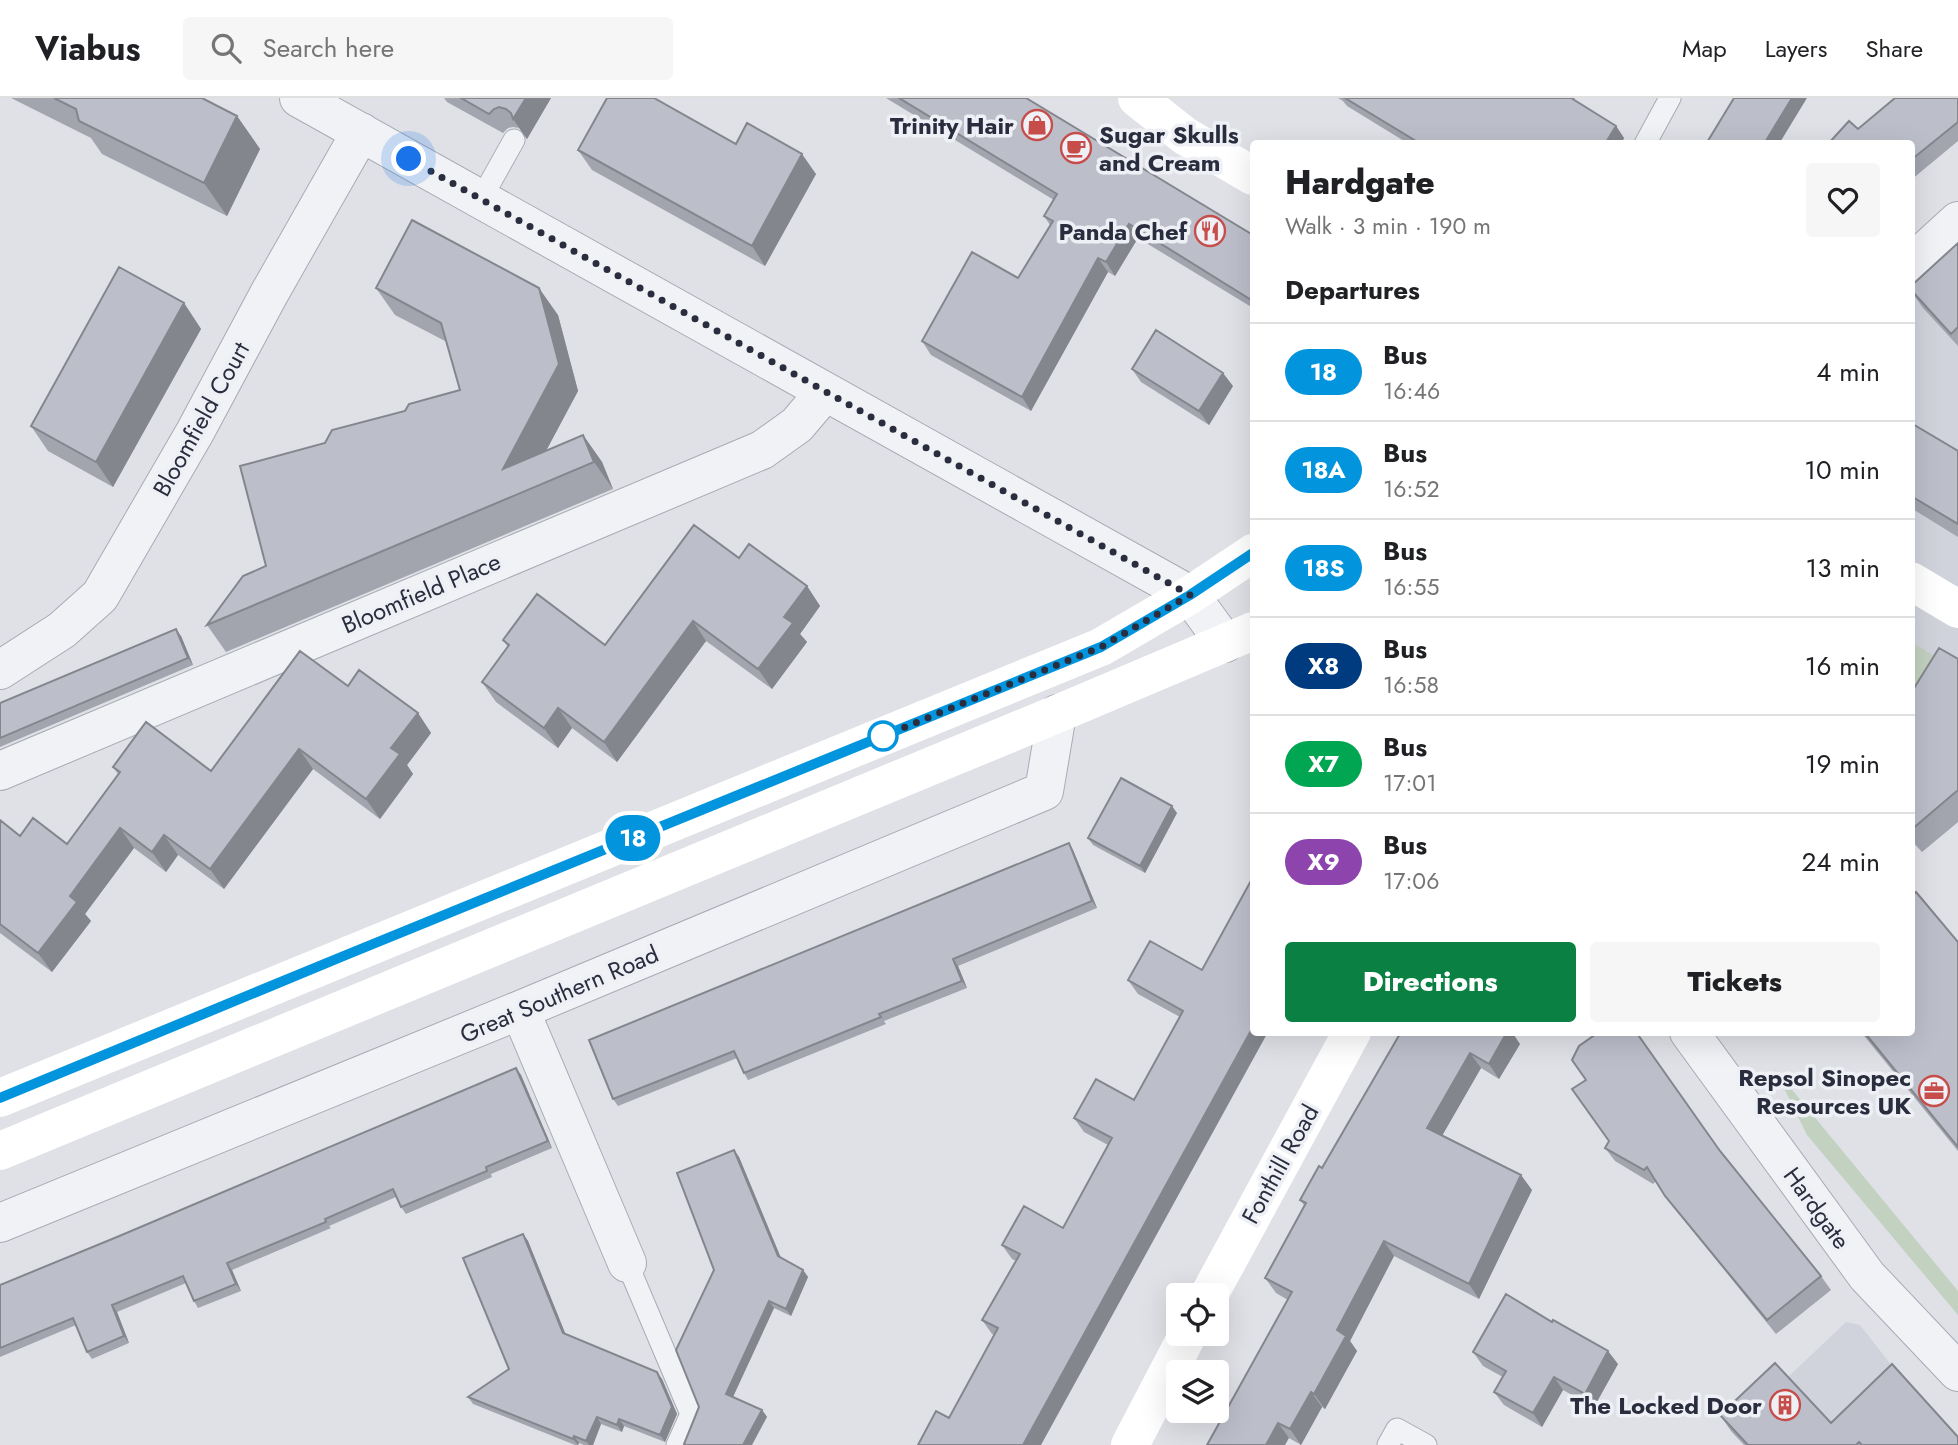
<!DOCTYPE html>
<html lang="en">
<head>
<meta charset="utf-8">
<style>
	body { margin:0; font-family:Jost,sans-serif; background:#f6f6f6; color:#202124; height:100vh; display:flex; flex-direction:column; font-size:26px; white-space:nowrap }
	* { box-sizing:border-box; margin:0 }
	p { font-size:23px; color:#757577 }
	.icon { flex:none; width:38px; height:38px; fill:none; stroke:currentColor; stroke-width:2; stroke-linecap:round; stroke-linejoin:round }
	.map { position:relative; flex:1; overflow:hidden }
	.panel { position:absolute; left:1250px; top:42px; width:665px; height:896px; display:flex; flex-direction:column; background:#fff; border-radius:7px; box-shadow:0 7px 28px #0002 }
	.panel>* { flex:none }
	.badge { padding:0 14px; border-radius:23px; font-size:24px; line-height:46px }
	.tools { position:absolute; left:1166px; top:1185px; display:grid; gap:14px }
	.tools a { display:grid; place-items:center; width:63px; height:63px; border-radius:7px; background:#fff; box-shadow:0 7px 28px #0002; font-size:35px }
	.you { position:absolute; width:35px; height:35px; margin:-18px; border:5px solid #fff; border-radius:50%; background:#1a73e8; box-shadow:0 0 0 10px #1a73e833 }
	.map>.badge { position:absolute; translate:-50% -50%; box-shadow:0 0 0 4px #fff }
	h2 { padding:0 35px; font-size:26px; line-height:63px }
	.round { display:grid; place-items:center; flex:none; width:74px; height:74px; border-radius:7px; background:#f6f6f6 }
	.overview { display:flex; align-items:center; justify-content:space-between; height:119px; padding:0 35px }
	h1 { font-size:33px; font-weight:800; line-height:52px }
	.button { display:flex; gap:14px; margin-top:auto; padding:14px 35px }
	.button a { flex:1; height:80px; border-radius:7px; background:#0b8043; color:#fff; font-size:28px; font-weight:800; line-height:80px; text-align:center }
	.button a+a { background:#f6f6f6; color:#202124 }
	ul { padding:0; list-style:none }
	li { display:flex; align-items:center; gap:21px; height:98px; padding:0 35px; border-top:2px solid #e0e0e0 }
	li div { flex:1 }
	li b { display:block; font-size:26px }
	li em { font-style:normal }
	li .badge { min-width:77px; font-weight:700; text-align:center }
	header { display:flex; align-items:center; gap:42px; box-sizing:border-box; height:98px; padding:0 35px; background:#fff; border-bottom:2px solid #e0e0e0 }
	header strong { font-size:33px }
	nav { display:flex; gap:38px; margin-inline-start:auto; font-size:24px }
	.search { width:490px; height:63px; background:#f6f6f6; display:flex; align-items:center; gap:18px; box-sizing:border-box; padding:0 24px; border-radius:7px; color:#757577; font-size:26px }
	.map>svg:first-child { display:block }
</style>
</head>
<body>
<header>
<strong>Viabus</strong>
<div class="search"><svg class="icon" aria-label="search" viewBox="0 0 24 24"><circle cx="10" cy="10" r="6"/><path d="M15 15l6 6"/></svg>Search here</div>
<nav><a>Map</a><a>Layers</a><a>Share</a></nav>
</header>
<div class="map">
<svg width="1958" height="1347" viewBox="0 0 1958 1347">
	<rect width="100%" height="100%" fill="#dfe1e7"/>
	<path fill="#d1d3dc" d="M1958,155V724L1922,754L1911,742V190Z
		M1846,1224L1860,1227L1903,1282L1883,1347L1731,1333Z"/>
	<path fill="#c2d1c0" d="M1911,544L1953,569L1911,634Z
		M1774,970L1958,1193V1217L1807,1037Z"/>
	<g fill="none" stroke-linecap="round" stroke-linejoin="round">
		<g stroke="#a8abb4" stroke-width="23">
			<path id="lane" d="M1645,46L1670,0
				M481,101L514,42
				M627,1165L691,1316L677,1347
				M1388,1347L1397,1331L1426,1347"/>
		</g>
		<g stroke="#a8abb4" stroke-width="40">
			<path id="street" d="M299,0L1190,497L1225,545
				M1911,166L1958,123
				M0,572L62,532L100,498L195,334L270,194L361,34
				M0,673L762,352L797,327L825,294
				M520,912L627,1165
				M1689,934L1867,1178L1958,1274
				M0,1125L520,912L1044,693L1057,616"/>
		</g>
		<use href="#lane" stroke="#f1f2f6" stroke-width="21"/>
		<use href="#street" stroke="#f1f2f6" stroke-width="38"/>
		<path stroke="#fff" stroke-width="38" d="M1137,0L1185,38L1253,78
			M1911,483L1958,511
			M0,1000L1101,549L1190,497L1253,455
			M0,1053L1057,616L1253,533
			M1209,1197L1352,934
			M1130,1347L1188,1236"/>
	</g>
	<path fill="#a2a4ae" d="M11,0H202L237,18L260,51L227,118L102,56L91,40Z
		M444,0H551L527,41L519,30L513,29L508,30L503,35L447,4Z
		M886,0H1026L1253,137V210L1138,140L1115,178L1108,174L1031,313L931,257L922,243L1018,180L1050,127L1044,118L1054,102Z
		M1338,0H1575L1574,2L1616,28L1624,40L1621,46H1409L1347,8L1343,3Z
		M1958,0V43L1911,82V46L1858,31Z
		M736,46L816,76L765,168L592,72L578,52Z
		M1958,145V248L1923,210L1911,193Z
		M376,190L558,217L578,293L546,353L583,337L602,364L613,391L226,554L207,527L266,468L325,345L405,313L460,292L447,244L395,217Z
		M184,205L201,231L113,389L48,353L31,328Z
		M1132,271L1233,288L1209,327L1141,284Z
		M1911,325L1958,353V439L1911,410Z
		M739,460L807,488L820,508L800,536L807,544L772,591L706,543L617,664L572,630L558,650L496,604L482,584L508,549L503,542L605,547Z
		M181,538L193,567L0,649V605Z
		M1958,561V724L1922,754L1911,742V595Z
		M348,588L418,615L431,635L407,667L413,676L380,721L313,671L224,791L178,757L166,774L134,750L85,816L91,823L52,874L0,835V722L20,738L67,746L118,676L113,669L211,673Z
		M1177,715L1145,775L1093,747L1088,740Z
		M1069,745L1073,752L1097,810L958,868L967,890L884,923L886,926L748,982L744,975L737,960L618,1008L613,1001Z
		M1958,844V1053L1861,934H1911Z
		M1128,882L1253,934L949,1320L994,1237L992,1236L982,1222L1016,1163L1012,1161L1002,1147L1063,1130L1108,1047L1084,1034L1074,1020L1134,1002L1180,919L1138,896Z
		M1401,934L1520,946L1499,981L1481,970L1442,1037L1532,1092L1479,1201L1394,1158L1350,1243L1357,1253L1325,1311L1322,1309L1301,1347L1289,1340L1207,1347L1288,1202L1276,1195L1265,1180L1304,1107L1300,1102L1322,1070Z
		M516,970L521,977L552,1050L491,1076L492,1079L406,1116L401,1109L396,1099L329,1128L331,1130L232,1172L241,1193L198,1210L194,1203L186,1185L117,1214L129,1245L92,1261L87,1254L76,1227L0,1259V1187L117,1139Z
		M1605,1050L1720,1053L1821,1178L1831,1192L1776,1236L1675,1111L1656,1083L1653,1086L1615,1063Z
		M734,1052L739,1059L781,1160L803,1172L808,1179L791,1218L774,1210L733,1299L762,1312L767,1319L699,1309Z
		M523,1136L528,1143L565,1236L662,1281L677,1316L665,1344L624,1328L622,1334L601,1326L593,1347H584L579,1345L578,1347H575L473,1306L468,1299L509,1271Z
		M1473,1254L1618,1266L1594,1309L1563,1292L1542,1329L1504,1307L1494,1294L1503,1279L1483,1268Z
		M1720,1317L1831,1325L1958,1347H1744L1731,1333Z"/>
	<path fill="#84868d" d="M526,0H551L527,41L513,21Z
		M1792,0H1807L1779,46H1764Z
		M237,18L260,51L227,118L204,85Z
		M1616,28L1624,40L1621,46H1605Z
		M802,56L816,76L765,168L752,148Z
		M1129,126L1138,140L1115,178L1106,164Z
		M1098,160L1108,174L1031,313L1022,299Z
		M539,190L558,217L578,293L524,394L503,371Z
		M184,205L201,231L113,389L96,364Z
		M1223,275L1233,288L1209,327L1199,313Z
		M583,337L602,364L613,391L594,364Z
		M807,488L820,508L800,536L807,544L772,591L758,571L784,519Z
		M693,523L706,543L617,664L604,644Z
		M176,531L181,538L193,567L188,560Z
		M558,610L572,630L558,650L544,630Z
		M418,615L431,635L407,667L413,676L380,721L366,701L391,650Z
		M299,651L313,671L224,791L210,771Z
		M1172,708L1177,715L1145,775L1140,768Z
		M120,730L134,750L85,816L91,823L52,874L38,855L70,798Z
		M164,737L178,757L166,774L152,754Z
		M1069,745L1073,752L1097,810L1092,803Z
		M953,861L958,868L967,890L962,883Z
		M1253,929V934H1268L1041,1347H1023Z
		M1505,934H1512L1520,946L1499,981L1489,966Z
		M1470,955L1481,970L1438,1045L1427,1030Z
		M516,970L521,977L552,1050L548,1043Z
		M734,1052L739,1059L783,1165L778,1158Z
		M1521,1077L1532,1092L1479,1201L1469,1186Z
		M523,1136L528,1143L568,1242L563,1235Z
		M1384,1143L1394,1158L1350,1243L1357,1253L1325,1311L1314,1296L1337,1232Z
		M227,1165L232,1172L241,1193L236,1186Z
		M803,1172L808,1179L791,1218L786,1211Z
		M769,1203L774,1210L731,1303L726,1296Z
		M112,1207L117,1214L129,1245L124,1238Z
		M1608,1253L1618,1266L1594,1309L1585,1296Z
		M657,1274L662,1281L677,1316L665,1344L660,1337Z
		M1554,1279L1563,1292L1542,1329L1533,1315Z
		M1311,1294L1322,1309L1301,1347L1290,1331Z
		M762,1312L767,1319L752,1347H743Z
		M597,1319L601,1326L593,1347H589L586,1343Z
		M619,1321L624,1328L622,1334L617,1327Z
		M1278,1325L1289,1340L1285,1347H1266Z
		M574,1338L579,1345L578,1347L573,1341Z"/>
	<path fill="#bcbfca" stroke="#84868d" stroke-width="2" d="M54,0H202L237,18L204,85L79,23L76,11Z
		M461,0H526L513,21L511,15L506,11L499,9L494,11L489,16Z
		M607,0H654L736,46L747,25L802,56L752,148L578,52Z
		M899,0H1026L1253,137V203L1129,126L1106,164L1098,160L1022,299L922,243L972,154L1018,180L1053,123L1044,118L1057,96Z
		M1345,0H1571L1616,28L1605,46H1421Z
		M1734,0H1792L1764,46H1706Z
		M1895,0H1958V24L1911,62V46H1828L1849,23L1858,31Z
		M412,122L539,190L559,266L503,371L583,337L594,364L207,527L243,478L266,468L240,368L325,345L332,332L405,313L409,306L460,292L441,225L376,190Z
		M1958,145V229L1951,236L1911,192V188Z
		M119,169L184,205L96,364L31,328Z
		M1156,232L1223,275L1199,313L1132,271Z
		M1911,325L1958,353V426L1911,398Z
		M694,427L739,460L749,446L807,488L784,519L793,525L758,571L693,523L604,644L558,610L544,630L482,584L509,547L503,542L537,496L605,547Z
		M176,531L188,560L0,640V605Z
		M1939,550L1958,561V692L1911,732V595Z
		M300,553L348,588L359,572L418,615L391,650L400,656L366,701L299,651L210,771L164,737L152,754L120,730L70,798L77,804L38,855L0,826V722L20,738L33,720L67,746L120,674L113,669L146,624L211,673Z
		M1121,680L1172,708L1140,768L1088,740Z
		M1069,745L1092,803L953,861L962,883L879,916L881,919L744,975L734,953L613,1001L589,942Z
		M1253,779V929L1023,1347H918L936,1313L949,1320L998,1230L982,1222L1020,1156L1002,1147L1024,1108L1063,1130L1112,1040L1074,1020L1096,981L1134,1002L1183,913L1128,882L1150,843L1202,872Z
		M1916,794L1958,844V1049L1864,934H1911V798Z
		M1401,934H1507L1489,966L1470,955L1427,1030L1521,1077L1469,1186L1384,1143L1337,1232L1346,1238L1314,1296L1311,1294L1290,1331L1278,1325L1266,1347H1207L1292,1194L1265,1180L1306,1105L1300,1102L1319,1068L1322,1070Z
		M1599,934H1636L1720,1053L1821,1178L1767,1222L1665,1098L1647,1069L1644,1072L1605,1050L1609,1043L1572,991L1586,982L1572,962L1579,948Z
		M516,970L548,1043L486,1069L487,1073L401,1109L393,1091L325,1121L326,1124L227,1165L236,1186L194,1203L183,1178L112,1207L124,1238L87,1254L73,1220L0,1250V1187L117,1139Z
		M734,1052L778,1158L803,1172L786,1211L769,1203L726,1296L762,1312L743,1347H686L684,1346L699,1309L676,1252L714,1172L677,1075Z
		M523,1136L563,1235L657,1274L672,1309L660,1337L619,1321L617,1327L597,1319L586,1343L574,1338L573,1341L468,1299L509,1271L463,1160Z
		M1506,1196L1552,1224L1553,1222L1608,1253L1585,1296L1554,1279L1533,1315L1494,1294L1506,1273L1473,1254Z
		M1775,1265L1831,1325L1892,1266L1958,1339V1347H1862L1859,1344L1856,1347H1748L1720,1317Z"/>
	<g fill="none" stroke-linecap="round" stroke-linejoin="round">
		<g stroke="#fff" stroke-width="16">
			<path id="line" d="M0,1000L346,857L1101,549L1190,497L1253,455"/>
		</g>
		<use href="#line" stroke="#0295dd" stroke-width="10"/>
		<path stroke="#292d3e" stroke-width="7" stroke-dasharray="0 12.6" d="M409,61L1190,497L1101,549L883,638"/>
	</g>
	<defs>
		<g id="shop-ring" transform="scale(1.575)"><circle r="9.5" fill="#eef0f5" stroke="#c74d4a" stroke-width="1.5"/><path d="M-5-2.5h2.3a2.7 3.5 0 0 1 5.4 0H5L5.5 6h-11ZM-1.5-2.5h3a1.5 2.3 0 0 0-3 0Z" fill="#c74d4a"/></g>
		<g id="cafe-ring" transform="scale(1.575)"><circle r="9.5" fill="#eef0f5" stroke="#c74d4a" stroke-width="1.5"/><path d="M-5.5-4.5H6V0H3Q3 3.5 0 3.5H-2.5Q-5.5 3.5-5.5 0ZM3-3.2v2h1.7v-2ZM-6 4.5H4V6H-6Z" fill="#c74d4a"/></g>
		<g id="restaurant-ring" transform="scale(1.575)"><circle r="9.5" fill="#eef0f5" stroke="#c74d4a" stroke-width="1.5"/><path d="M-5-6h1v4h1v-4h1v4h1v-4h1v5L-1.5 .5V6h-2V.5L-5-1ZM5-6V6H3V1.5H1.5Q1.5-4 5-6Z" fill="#c74d4a"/></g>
		<g id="office-ring" transform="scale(1.575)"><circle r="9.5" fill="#eef0f5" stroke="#c74d4a" stroke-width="1.5"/><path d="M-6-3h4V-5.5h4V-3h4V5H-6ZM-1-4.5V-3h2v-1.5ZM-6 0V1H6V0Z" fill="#c74d4a"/></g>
		<g id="building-ring" transform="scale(1.575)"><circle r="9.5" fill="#eef0f5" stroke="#c74d4a" stroke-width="1.5"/><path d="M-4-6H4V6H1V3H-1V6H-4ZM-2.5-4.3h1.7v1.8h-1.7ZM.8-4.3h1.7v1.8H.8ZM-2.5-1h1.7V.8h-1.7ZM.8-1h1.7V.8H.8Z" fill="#c74d4a"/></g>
	</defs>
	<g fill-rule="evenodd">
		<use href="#shop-ring" x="1037" y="27"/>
		<use href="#cafe-ring" x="1076" y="50"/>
		<use href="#restaurant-ring" x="1210" y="133"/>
		<use href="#office-ring" x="1934" y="993"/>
		<use href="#building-ring" x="1785" y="1307"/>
	</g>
	<circle fill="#fff" stroke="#0295dd" stroke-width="3.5" cx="883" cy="638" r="14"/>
	<g text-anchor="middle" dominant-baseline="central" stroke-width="7" stroke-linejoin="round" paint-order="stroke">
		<g font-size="24" font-weight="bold" fill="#292d3e" stroke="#eef0f5" text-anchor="end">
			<text x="1014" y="27">Trinity Hair</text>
			<text x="1099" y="36" text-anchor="start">Sugar Skulls<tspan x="1099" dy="28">and Cream</tspan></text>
			<text x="1187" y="133">Panda Chef</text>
			<text x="1911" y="979">Repsol Sinopec<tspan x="1911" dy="28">Resources UK</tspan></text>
			<text x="1762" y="1307">The Locked Door</text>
		</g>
		<g font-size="24" fill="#292d3e" stroke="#eef0f5">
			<text transform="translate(201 321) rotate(-61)">Bloomfield Court</text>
			<text transform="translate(421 495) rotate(-23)">Bloomfield Place</text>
			<text transform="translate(559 896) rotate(-23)">Great Southern Road</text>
			<text transform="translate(1280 1066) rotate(-61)">Fonthill Road</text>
			<text transform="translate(1817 1110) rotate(54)">Hardgate</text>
		</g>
	</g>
</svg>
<div class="tools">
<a><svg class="icon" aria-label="locate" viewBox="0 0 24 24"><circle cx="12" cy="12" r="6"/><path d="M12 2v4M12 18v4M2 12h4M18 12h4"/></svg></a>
<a><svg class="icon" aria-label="layers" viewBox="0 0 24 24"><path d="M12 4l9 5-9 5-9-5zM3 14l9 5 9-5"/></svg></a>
</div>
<div class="you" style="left:409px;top:61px"></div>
<b class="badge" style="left:633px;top:740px;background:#0295dd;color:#fff">18</b>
<section class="panel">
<div class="overview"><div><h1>Hardgate</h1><p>Walk · 3 min · 190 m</p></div><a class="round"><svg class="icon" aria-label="heart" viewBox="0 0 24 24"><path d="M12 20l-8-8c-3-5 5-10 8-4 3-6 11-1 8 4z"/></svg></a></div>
<h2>Departures</h2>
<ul>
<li><span class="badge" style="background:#0295dd;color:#fff">18</span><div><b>Bus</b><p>16:46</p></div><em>4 min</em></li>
<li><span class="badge" style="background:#0295dd;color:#fff">18A</span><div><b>Bus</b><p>16:52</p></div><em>10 min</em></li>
<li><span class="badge" style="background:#0295dd;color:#fff">18S</span><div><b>Bus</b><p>16:55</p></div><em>13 min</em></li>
<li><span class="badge" style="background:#003b80;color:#fff">X8</span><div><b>Bus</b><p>16:58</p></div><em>16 min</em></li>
<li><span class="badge" style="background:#00a651;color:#fff">X7</span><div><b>Bus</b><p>17:01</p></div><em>19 min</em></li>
<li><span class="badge" style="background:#8e44ad;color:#fff">X9</span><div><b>Bus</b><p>17:06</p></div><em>24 min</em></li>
</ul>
<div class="button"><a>Directions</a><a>Tickets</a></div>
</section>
</div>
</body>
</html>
